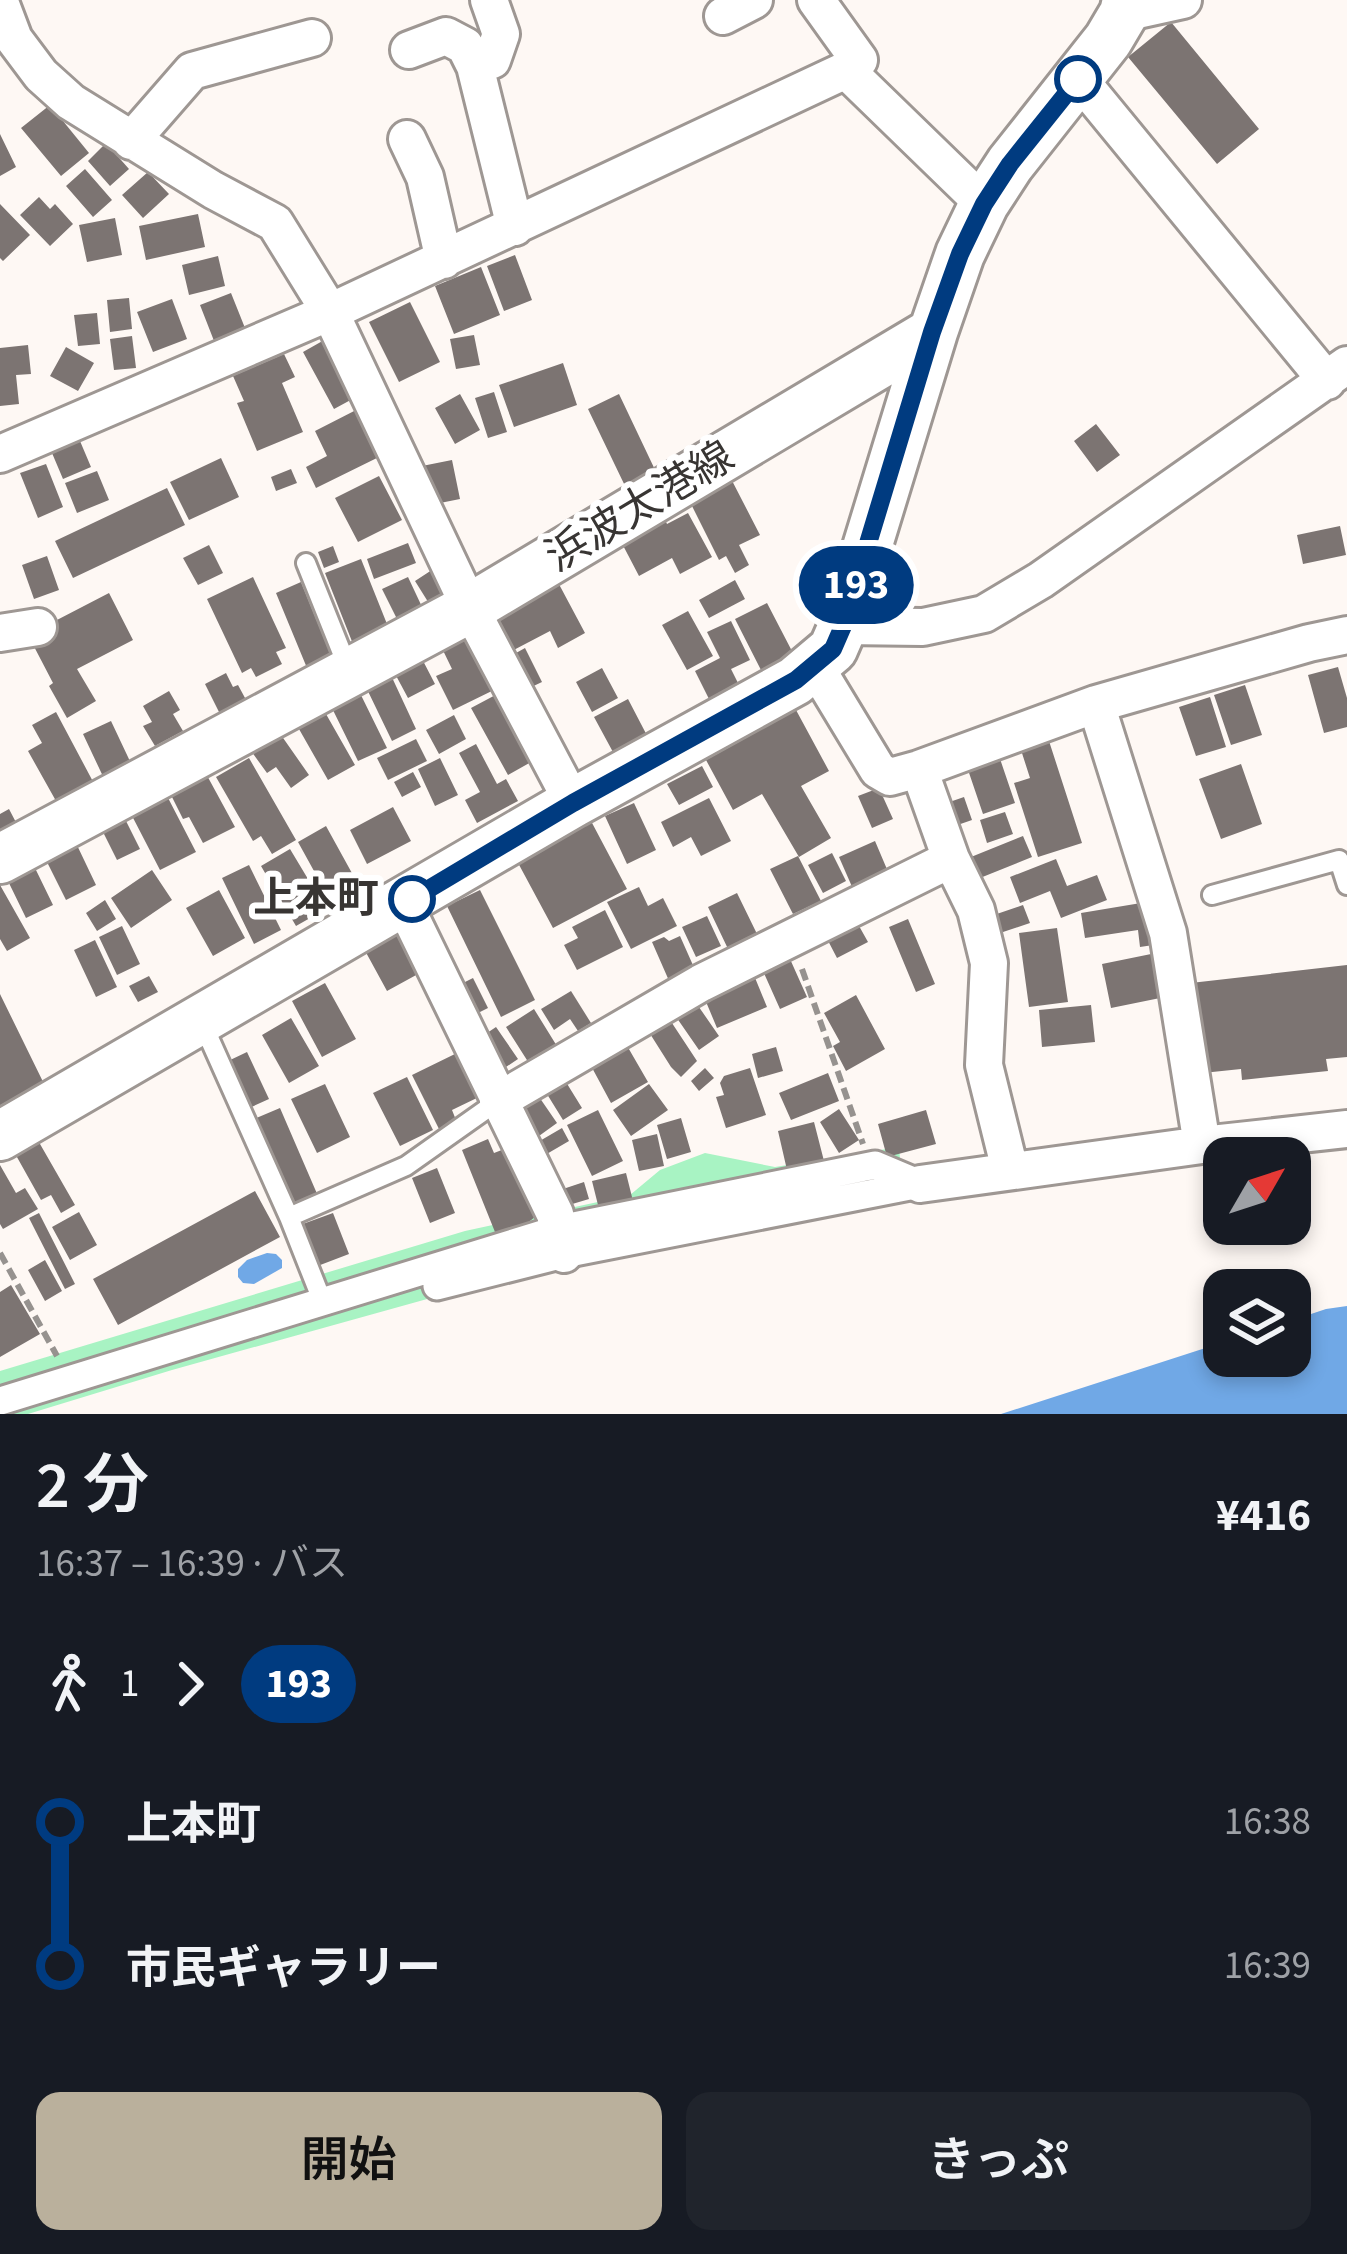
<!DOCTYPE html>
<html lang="ja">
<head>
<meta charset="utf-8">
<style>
	body { margin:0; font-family:"Source Sans 3","Noto Sans JP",sans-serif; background:#20242c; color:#f1f3f6; height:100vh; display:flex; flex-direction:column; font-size:45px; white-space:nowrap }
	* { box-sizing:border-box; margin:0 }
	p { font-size:39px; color:#9ea1a6 }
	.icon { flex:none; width:66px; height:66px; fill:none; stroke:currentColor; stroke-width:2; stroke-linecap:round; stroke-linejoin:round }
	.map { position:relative; height:1414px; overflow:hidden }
	.details { display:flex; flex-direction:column; background:#171b24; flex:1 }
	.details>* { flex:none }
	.badge { padding:0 24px; border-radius:39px; font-size:42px; line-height:78px }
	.needle { width:78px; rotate:51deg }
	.buttons { position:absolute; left:1203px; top:1137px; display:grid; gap:24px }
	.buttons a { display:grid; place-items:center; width:108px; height:108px; border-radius:24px; background:#171b24; box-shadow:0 6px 18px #0003; font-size:60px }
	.map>.badge { position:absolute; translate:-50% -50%; box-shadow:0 0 0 6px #fff }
	.legs { display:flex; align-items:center; gap:18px; height:132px; padding:0 36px; font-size:39px }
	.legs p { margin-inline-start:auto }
	.headline { display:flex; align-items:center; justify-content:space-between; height:204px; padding:0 36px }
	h1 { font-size:66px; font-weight:600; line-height:90px }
	.primary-button { display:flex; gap:24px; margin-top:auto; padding:24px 36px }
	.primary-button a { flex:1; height:138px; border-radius:24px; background:#bab09c; color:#111; font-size:48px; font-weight:600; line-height:138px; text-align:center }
	.primary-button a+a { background:#20242c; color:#f1f3f6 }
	ul { padding:0 36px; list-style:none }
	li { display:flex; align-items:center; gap:42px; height:144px; font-size:45px }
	li i { display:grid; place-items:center; width:18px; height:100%; margin:0 15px; background:currentColor }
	li i::after { content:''; width:30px; height:30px; margin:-15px; border:9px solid; border-radius:50%; background:#171b24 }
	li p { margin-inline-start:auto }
	li:first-child i { background:linear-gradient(#0000 50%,currentColor 0) }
	li:last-child i { background:linear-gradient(currentColor 50%,#0000 0) }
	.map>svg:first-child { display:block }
</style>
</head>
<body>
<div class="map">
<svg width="1347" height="1414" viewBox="0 0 1347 1414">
	<rect width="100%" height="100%" fill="#fef8f4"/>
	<path fill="#a8f3c3" d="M899,1147L903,1195L481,1284L172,1370L28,1414H0V1371L465,1231L630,1195L660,1170L705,1153L775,1167Z"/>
	<path fill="#70a8e6" d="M267,1253L276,1254L282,1260V1268L254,1284L243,1283L238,1277V1269L247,1260Z
		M1347,1306V1414H1001L1224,1342V1356H1290V1321L1326,1309Z"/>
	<path fill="#7c7472" d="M1171,22L1259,129L1217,164L1128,57Z
		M50,105L89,153L61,176L21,128Z
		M0,134L16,167L0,176Z
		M106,143L129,169L110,186L88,161Z
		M85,169L112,200L93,217L66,186Z
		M148,172L169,194L143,218L122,195Z
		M39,197L50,209L55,204L73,224L50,246L20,215Z
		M0,204L30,235L3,261L0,258Z
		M198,214L205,247L146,260L139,226Z
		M115,218L122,255L87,262L79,225Z
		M515,255L532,300L504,311L487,266Z
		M218,256L225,286L189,295L182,265Z
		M481,267L500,315L454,334L435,286Z
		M231,293L247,333L216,346L200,305Z
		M129,298L132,329L110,332L107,300Z
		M172,299L187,339L153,352L137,312Z
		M410,302L440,362L399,382L369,322Z
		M97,313L100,344L78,346L74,315Z
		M474,335L480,365L456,369L450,339Z
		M132,336L136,368L114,370L110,339Z
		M326,339L358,396L334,409L303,352Z
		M28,345L31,374L16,375L19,404L0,406V348Z
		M66,347L94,363L78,391L50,376Z
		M284,354L295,377L282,383L303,432L257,451L237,403L244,401L233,376Z
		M563,363L577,405L514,427L499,385Z
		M494,392L507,432L488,438L475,398Z
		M460,394L480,430L455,444L435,408Z
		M619,394L657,474L626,488L588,409Z
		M360,408L383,455L316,488L306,467L327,456L315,431Z
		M1096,424L1120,455L1097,472L1074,441Z
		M80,441L91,467L63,479L52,453Z
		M221,458L239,497L189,520L170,482Z
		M452,460L460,499L430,505L422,466Z
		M46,464L63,507L38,518L20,473Z
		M291,469L297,483L276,491L271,477Z
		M726,469L760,535L739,545L749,565L735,573L726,556L719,560L684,490Z
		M97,471L109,500L77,513L65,483Z
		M379,476L402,520L358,542L335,498Z
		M167,488L185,525L73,578L55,541Z
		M660,509L667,524L688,513L712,557L680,574L672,558L639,576L616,532Z
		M1340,526L1346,555L1303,564L1297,535Z
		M408,543L416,563L374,579L367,559Z
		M209,545L223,573L198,585L183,558Z
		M333,546L339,562L324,568L318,552Z
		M47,556L59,590L34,599L22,565Z
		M361,559L389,629L353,644L325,573Z
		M438,566L453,589L430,605L415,581Z
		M553,573L585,633L558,648L550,631L504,655L481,611Z
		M253,577L286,648L276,652L282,664L256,677L251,668L242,673L207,599Z
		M408,577L423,609L398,621L382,589Z
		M735,580L745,599L709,618L699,600Z
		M301,582L332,658L307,668L276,593Z
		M109,593L133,640L77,669L96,701L67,718L49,686L53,683L28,635Z
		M767,603L794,655L762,672L735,619Z
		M688,611L713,656L687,670L662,625Z
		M731,621L750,660L731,669L744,695L714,709L695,671L720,658L707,632Z
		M468,623L500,687L453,710L436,676L452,669L437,638Z
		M525,648L542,682L523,691L507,658Z
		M420,655L435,684L408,698L393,670Z
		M1338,667L1347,698V727L1324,733L1308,675Z
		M602,668L618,698L592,712L576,682Z
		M389,671L416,729L392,741L364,683Z
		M226,673L233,687L238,685L251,709L224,722L205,684Z
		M1245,685L1262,735L1231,745L1214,695Z
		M358,689L387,748L358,761L329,702Z
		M169,691L180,710L173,714L183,731L155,746L143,726L152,722L143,706Z
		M503,691L540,757L508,775L471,708Z
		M1210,697L1226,747L1196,756L1179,707Z
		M628,699L653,747L620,765L594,717Z
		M322,707L355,765L328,780L295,722Z
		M796,710L829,771L801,786L831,838L799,857L762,794L733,810L706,760Z
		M56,712L98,791L72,805L66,795L56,801L28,751L42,743L32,725Z
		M454,715L466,739L439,754L426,730Z
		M111,721L136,774L108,787L83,734Z
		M274,725L309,775L291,788L276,767L267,773L246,744Z
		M416,739L427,761L388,780L377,758Z
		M1049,741L1082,843L1038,857L1014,783L1030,778L1021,750Z
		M476,744L497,784L506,779L518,801L477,823L465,800L480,792L459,753Z
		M997,750L1015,803L983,814L965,761Z
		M249,758L296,840L272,854L261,836L253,841L216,777Z
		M440,758L458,795L435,806L418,769Z
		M1241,764L1262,824L1221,839L1199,779Z
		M702,766L713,787L679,805L667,784Z
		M204,770L235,827L203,843L189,817L183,819L168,789Z
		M413,772L421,787L402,797L394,782Z
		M879,788L893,819L872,828L858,796Z
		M166,794L196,852L160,870L130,812Z
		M964,797L972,820L946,829L938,806Z
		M709,798L731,841L701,856L691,837L673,847L661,822Z
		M634,803L656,850L627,864L605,816Z
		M393,807L411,841L367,864L350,830Z
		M9,809L21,832L0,842V814Z
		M1005,812L1013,834L987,843L980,820Z
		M122,813L140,849L117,860L99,824Z
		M591,821L627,889L553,928L517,861Z
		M326,826L353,875L325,891L298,842Z
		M1023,836L1032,857L980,878L971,857Z
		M75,841L96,885L66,900L44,856Z
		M875,841L889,874L853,889L839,857Z
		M290,849L326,909L296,926L261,866Z
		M832,853L846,881L823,893L808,865Z
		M798,856L821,901L793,914L770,869Z
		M1056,859L1067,886L1097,875L1107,900L1061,918L1050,891L1020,903L1010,877Z
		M249,865L281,930L254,944L222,878Z
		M35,868L53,905L26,918L8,881Z
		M152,870L172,900L131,928L111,898Z
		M0,885L30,938L7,951L0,939Z
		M639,887L648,906L663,898L677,926L631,949L607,902Z
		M219,890L245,938L213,956L186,908Z
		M480,890L535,1000L501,1017L447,906Z
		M737,893L758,936L729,951L708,907Z
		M105,900L116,919L97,931L86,913Z
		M1153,901L1160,944L1140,947L1138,930L1085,938L1081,913Z
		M1023,905L1030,923L991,936L985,918Z
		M605,910L623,947L577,970L564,945L578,938L572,927Z
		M707,916L721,946L696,957L682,927Z
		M854,917L868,942L837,958L824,933Z
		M908,919L935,984L916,992L889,927Z
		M122,926L140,964L117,975L99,937Z
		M1057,928L1068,1002L1029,1007L1019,933Z
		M394,930L418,974L387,991L363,947Z
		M680,936L696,972L670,983L652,942L664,937L669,941Z
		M95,940L117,987L96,997L74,950Z
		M1156,953L1165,997L1111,1008L1102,964Z
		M790,959L807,997L780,1009L763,971Z
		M1347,965V1057L1326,1059L1328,1071L1242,1080L1241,1069L1193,1074L1182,984Z
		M751,968L767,1007L717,1028L704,997Z
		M149,976L158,992L138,1002L129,986Z
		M473,978L488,1008L468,1018L453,988Z
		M325,983L356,1039L322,1057L292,1001Z
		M571,991L591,1023L578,1031L570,1019L554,1030L541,1009Z
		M0,994L49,1094L0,1115Z
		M856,995L885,1049L846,1071L833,1046L840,1042L824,1013Z
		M692,997L719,1036L699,1050L672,1011Z
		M1091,1005L1095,1042L1042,1047L1039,1010Z
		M534,1009L560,1051L532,1068L506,1027Z
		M668,1017L697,1061L681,1077L671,1067L647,1029Z
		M291,1018L319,1066L289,1083L262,1035Z
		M496,1027L518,1059L497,1073L475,1041Z
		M626,1044L648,1082L611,1103L590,1064Z
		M776,1047L783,1071L758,1078L752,1054Z
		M247,1052L269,1099L247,1109L226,1062Z
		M459,1052L481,1096L452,1110L456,1120L439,1129L412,1075Z
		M705,1068L714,1078L699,1091L691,1081Z
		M750,1068L766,1115L726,1128L716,1097L724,1095L720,1083L724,1076Z
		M828,1073L839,1101L791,1120L779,1093Z
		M561,1074L582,1108L563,1120L542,1086Z
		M407,1077L433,1130L400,1146L373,1093Z
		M325,1084L350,1137L317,1153L291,1099Z
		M649,1084L668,1110L631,1136L613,1110Z
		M535,1091L557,1123L532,1141L509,1109Z
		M280,1108L318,1196L293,1208L254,1119Z
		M839,1109L859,1140L839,1153L820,1122Z
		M598,1110L623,1161L592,1176L567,1125Z
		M926,1110L936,1144L887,1157L878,1124Z
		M681,1118L691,1152L667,1159L657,1125Z
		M814,1122L824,1161L787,1170L778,1131Z
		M562,1128L569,1141L545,1155L538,1142Z
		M657,1134L664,1166L639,1171L632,1140Z
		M36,1137L75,1205L61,1213L51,1195L41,1200L13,1150Z
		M488,1139L494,1153L507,1148L535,1217L526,1224L505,1233L495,1232L462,1150Z
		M0,1165L16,1193L25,1188L38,1209L3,1229L0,1224Z
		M437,1168L455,1213L430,1223L412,1178Z
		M626,1173L633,1201L599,1209L592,1181Z
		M584,1182L589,1199L559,1208L554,1192Z
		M255,1191L280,1237L118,1325L93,1279Z
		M79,1212L97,1245L70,1260L52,1227Z
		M39,1213L75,1284L65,1289L29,1218Z
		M333,1213L349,1254L315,1267L300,1225Z
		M45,1260L62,1291L45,1301L28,1270Z
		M11,1285L40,1334L0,1357V1292Z"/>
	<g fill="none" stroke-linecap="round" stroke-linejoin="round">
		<g stroke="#9e9793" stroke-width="24">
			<path id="service" d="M306,563L348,668
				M1212,895L1339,860L1347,885
				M201,1020L289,1217L323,1303
				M289,1217L406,1166L498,1101"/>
		</g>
		<g stroke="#9e9793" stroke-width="33">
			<path id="pedestrian" d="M437,1286L564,1254L920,1184
				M0,1401L559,1229L875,1165L920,1184"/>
		</g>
		<g stroke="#9e9793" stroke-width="42">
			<path id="minor" d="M816,0L859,60L846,70
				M0,2L14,39L41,75L71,102L213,190L275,223L330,312L470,608L573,803
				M1124,13L1183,0
				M723,16L754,0
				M409,50L446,36L465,46L475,66L515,227
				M475,66L492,60L501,34L489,0
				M1079,79L1327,381
				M407,139L425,177L444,260
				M131,141L192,71L312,38
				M0,454L330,312L846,70L984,204
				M843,626L923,627L984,614L1041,580L1347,365
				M0,633L38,627
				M815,666L878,770L890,777L919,769L1096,704L1309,643L1347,635
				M1096,704L1168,933L1202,1145
				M919,769L951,859L976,910L989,963L984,1065L1010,1170
				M404,904L555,1214L564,1254
				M498,1101L701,983L951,859
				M920,1184L1202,1145L1347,1129"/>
		</g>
		<g stroke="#9e9793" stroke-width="54">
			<path id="secondary" d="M0,859L470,608L933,332
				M0,1136L573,803L795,681L833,649L843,626L933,332L960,254L984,204L1010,164L1108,40L1124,13L1127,0"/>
		</g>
		<path stroke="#96928f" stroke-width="6" stroke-dasharray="12 6" stroke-linecap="butt" d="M802,969L863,1144
			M0,1253L57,1356"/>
		<use href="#service" stroke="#fff" stroke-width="18"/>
		<use href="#pedestrian" stroke="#fff" stroke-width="27"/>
		<use href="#minor" stroke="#fff" stroke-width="36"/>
		<use href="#secondary" stroke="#fff" stroke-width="48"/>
	</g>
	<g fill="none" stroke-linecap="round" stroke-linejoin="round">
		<g stroke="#fff" stroke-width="27">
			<path id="line-1" d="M412,899L573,803L796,680L833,649L843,626L932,332L960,254L984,204L1010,164L1078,79"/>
		</g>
		<use href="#line-1" stroke="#003b80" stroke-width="18"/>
	</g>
	<g fill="#fff" stroke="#003b80" stroke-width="6">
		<circle cx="1078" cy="79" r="21"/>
		<circle cx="412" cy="899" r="21"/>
	</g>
	<g text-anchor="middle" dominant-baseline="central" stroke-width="12" stroke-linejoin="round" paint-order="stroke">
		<g font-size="42" fill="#383533" stroke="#fff">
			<text transform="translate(640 507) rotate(-31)">浜波太港線</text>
		</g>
		<g font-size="42" font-weight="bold" fill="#383533" stroke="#fff" text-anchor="end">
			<text x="379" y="899">上本町</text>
		</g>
	</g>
</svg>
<div class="buttons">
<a><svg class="needle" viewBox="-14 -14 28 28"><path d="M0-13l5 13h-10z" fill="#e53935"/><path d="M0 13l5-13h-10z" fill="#9ea1a6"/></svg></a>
<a><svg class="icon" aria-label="layers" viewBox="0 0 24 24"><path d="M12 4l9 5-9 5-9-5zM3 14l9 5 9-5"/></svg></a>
</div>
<b class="badge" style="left:856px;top:585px;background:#003b80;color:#fff">193</b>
</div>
<section class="details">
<div class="headline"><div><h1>2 分</h1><p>16:37 – 16:39 · バス</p></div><b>¥416</b></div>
<div class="legs"><svg class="icon" aria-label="walk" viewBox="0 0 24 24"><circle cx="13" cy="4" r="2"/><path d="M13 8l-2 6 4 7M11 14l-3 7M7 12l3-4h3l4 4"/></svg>1<svg class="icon" aria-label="forward" viewBox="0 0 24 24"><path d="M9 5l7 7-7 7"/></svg><b class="badge" style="background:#003b80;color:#fff">193</b></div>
<ul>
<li><i style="color:#003b80"></i><b>上本町</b><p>16:38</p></li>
<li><i style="color:#003b80"></i><b>市民ギャラリー</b><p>16:39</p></li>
</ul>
<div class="primary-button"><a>開始</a><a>きっぷ</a></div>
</section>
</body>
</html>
